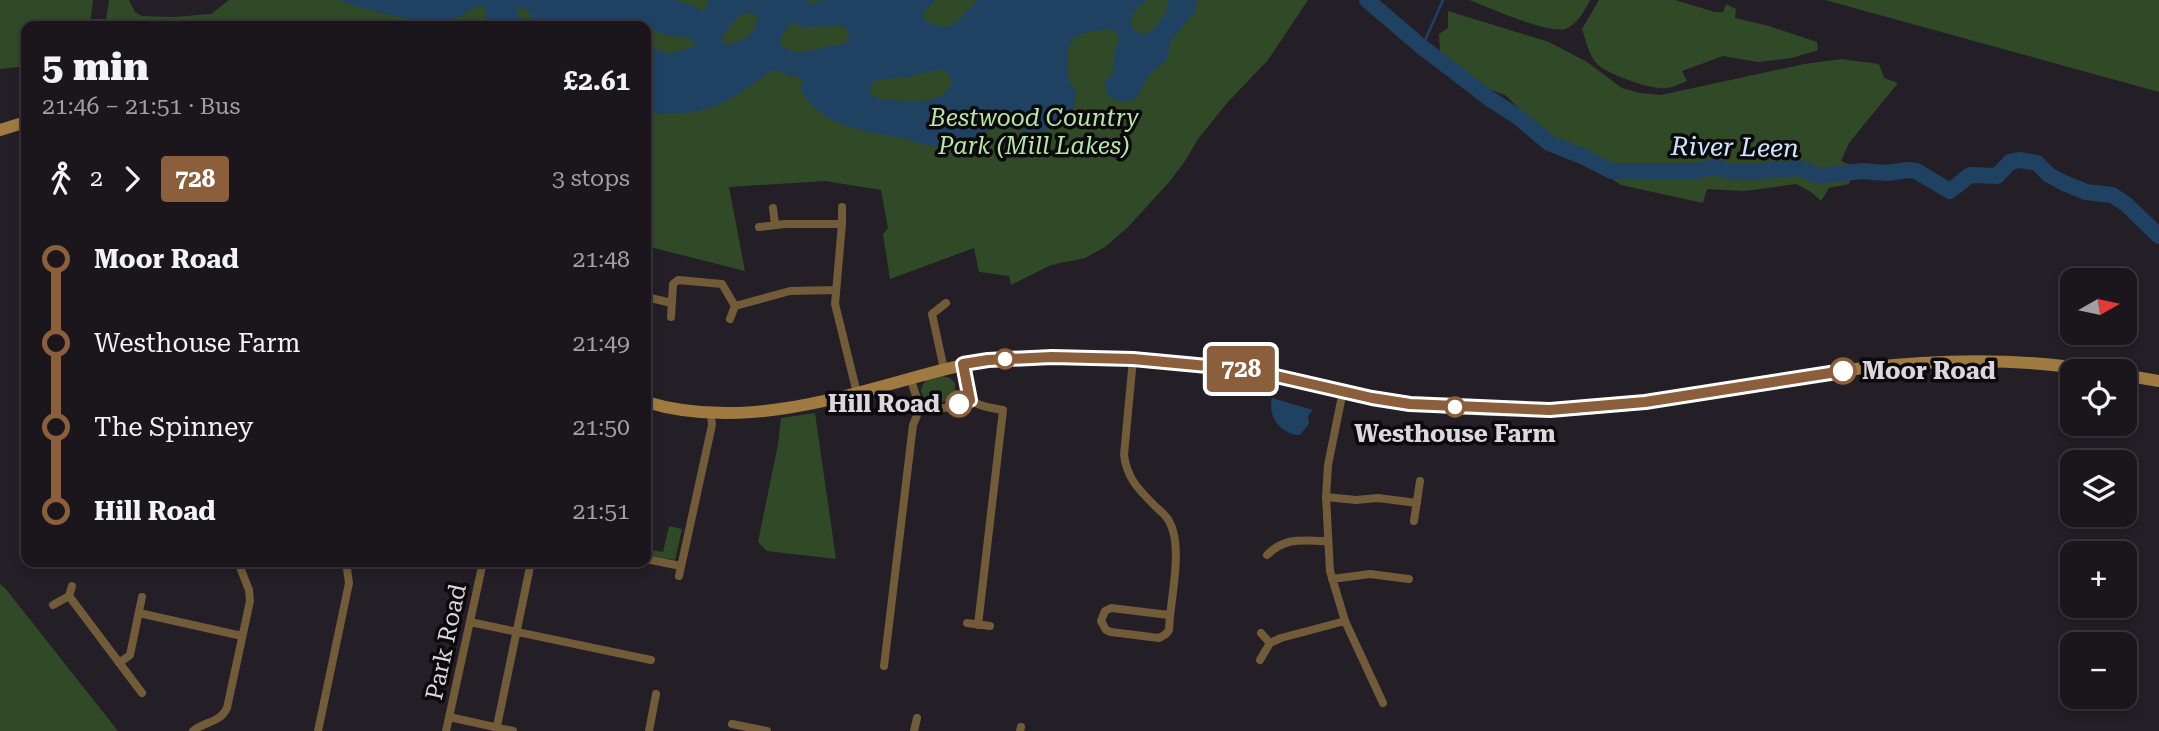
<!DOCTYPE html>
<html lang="en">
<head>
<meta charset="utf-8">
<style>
	body { margin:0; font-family:"Roboto Serif",serif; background:#282329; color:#f1f3f6; height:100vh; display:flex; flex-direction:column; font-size:26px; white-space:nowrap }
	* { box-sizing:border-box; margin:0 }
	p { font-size:23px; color:#a09fa3 }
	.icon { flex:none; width:38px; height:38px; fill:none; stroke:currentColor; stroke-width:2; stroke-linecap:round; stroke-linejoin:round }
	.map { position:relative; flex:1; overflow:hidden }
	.details { position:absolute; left:21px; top:21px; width:630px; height:546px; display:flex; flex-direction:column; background:#1b161c; border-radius:14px; box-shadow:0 4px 10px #0003,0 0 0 2px #39353b }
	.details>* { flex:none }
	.badge { padding:0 14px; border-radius:5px; font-size:24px; line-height:46px }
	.needle { width:46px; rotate:81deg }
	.fabs { position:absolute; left:2060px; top:268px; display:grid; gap:14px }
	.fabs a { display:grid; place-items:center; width:77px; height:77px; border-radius:14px; background:#1b161c; box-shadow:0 4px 10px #0003,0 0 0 2px #39353b; font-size:35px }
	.map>.badge { position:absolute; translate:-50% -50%; box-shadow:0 0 0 4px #fff }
	.legs { display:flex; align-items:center; gap:10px; height:77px; padding:0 21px; font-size:23px }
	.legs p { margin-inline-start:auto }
	.head { display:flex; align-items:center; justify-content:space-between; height:119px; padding:0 21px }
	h1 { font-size:38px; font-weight:800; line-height:52px }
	ul { padding:0 21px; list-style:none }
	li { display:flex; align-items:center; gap:24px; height:84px; font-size:26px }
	li i { display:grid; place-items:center; width:10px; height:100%; margin:0 9px; background:currentColor }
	li i::after { content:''; width:18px; height:18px; margin:-9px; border:5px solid; border-radius:50%; background:#1b161c }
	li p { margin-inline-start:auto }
	li:first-child i { background:linear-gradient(#0000 50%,currentColor 0) }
	li:last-child i { background:linear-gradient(currentColor 50%,#0000 0) }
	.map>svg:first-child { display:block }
</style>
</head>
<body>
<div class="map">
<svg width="2159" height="731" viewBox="0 0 2159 731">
	<rect width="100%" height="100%" fill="#241e26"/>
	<path fill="#304a28" d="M0,0H93L90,26H26V66L0,69Z
		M109,0H129L135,12L142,16L173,17L211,14L229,0H1308L1268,60L1227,103L1198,139L1185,161L1170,181L1128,227L1105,247L1085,258L1051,265L1011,285L1009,276L979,272L974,248L890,279L883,234L888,228L881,190L825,181L729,187L745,271L646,246V26H105Z
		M1469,0H1590C1585,10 1577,25 1565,29C1547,34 1488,7 1469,0Z
		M1599,0H1675L1715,12H1723L1726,4L1736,9L1735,18L1769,26L1817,42L1818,50L1792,58L1758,62L1723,56L1682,71L1687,81C1681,83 1672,88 1666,88C1651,90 1610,75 1598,65C1589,56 1586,41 1582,29Z
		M1825,0H2159V92Z
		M1448,11L1549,42L1587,62L1622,88L1640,93L1661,95L1804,64L1841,59L1879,64L1884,78L1898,83L1849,143L1841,161L1854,166L1849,184L1829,188L1821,201L1811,192L1796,184L1745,191L1707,189L1703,203L1621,185L1541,130L1505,95L1441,72L1453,65L1440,52L1439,34L1448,28Z
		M942,376L950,378L955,383V395C949,402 936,405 927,402L921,392C922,379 931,378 942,376Z
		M815,413L836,559L767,551L758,542L778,444L781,418Z
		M669,526L682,529L675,560L646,555V549L663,552Z
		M0,584L5,588L118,731H0Z"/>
	<path fill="#1f4263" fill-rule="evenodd" d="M339,0H674L689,4L702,11L707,8V0H807L809,3H816L823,0H936L923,12L925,21C955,36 958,18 978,0H1148C1137,5 1129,16 1132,28L1142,35C1155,31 1168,14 1168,0H1197L1195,12L1171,40L1167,59L1150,74L1136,99C1121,104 1104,101 1105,82L1113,73L1114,54L1119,39C1117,30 1113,28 1104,30C1084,33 1067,33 1068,58C1068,65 1067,73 1069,79C1071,84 1075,89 1076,94C1078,109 1064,120 1053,127C1033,139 1017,125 997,128C985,130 978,139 968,141C959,143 946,145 936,145C927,146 914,141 905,139C868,131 817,128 800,87L803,83L797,75L793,77L775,70L769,72C728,103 705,118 652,113L653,108L646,107V49L661,50L669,54L690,48H697L689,38L664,35L651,28H646V26H531L530,12L518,7L516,9L525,26H485V8L482,5C469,8 460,19 447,22C428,26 357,8 339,0ZM744,14H753L757,16C758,34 741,43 724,45L722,37C729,29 735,17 744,14ZM792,22L803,27L843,26L848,31L849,39L842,45C816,43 804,64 780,44L781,37ZM939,69L948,73L952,81C945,106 911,102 891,100C883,99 877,99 870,94L873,81L912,76Z
		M1272,398L1313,410L1308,416L1309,424L1300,435C1281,435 1267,416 1272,398Z"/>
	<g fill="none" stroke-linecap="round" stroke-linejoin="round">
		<path stroke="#1f4263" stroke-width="2.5" d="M1422,47L1443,0"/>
		<path stroke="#1f4263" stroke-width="16" d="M1367,0L1422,47L1490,99L1518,117L1549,143L1584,157L1611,171H1696L1714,167L1729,171L1745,172L1799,168L1819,176L1862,171L1887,173L1907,170L1916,171L1950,191L1970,175L1997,176L2010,162L2019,160L2037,163L2049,175L2064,183L2086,192L2112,195L2126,204L2159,236"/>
		<path stroke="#725b38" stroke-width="8" d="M773,208L775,225
			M842,224V207
			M759,227L785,224H842L835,304L857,393
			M646,297L672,303
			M735,306L790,291L835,290
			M671,317L673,284L678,280L722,284L735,306L730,319
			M1133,359L1124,455C1127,478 1138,489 1154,505C1159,510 1166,515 1169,521C1184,547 1170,599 1169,630L1166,634L1159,638L1111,632L1106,630L1101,621L1105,611L1111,608L1169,615
			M963,364C970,401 964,404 1003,410L978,625
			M944,369L932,314L946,303
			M1343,391L1328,465L1326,497L1330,571L1345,621L1383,703
			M920,408C937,412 954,406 970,400
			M1326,497L1356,500L1378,498L1417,503
			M1414,521L1420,481
			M1267,555C1286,536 1303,541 1328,541
			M646,559L681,566
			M679,576L712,425L711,414
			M1332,579L1370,574L1409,579
			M69,596L142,693
			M53,605L69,596L72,586
			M139,613L242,636
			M470,622L651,660
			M967,623L990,626
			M1261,633L1270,643
			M1260,660L1270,643L1281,638L1345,621
			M119,663L130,655L142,597
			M884,666L913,425L920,408L910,377
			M449,717L513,731
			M732,724L767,731
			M193,731C205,721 220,723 227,708L250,601L249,590L238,562
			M318,731L349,583L346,562
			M446,731L483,562
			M496,731L531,562
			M649,731L656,694
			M914,731L917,718
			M1020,731L1021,727"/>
		<path stroke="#a07b41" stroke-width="12" d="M0,130L26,122
			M2124,375L2159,381
			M646,402C715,423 788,411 857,393C910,380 960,361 1015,358C1067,355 1118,358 1170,362C1197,364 1224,365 1250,370C1292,378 1332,390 1373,398C1430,409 1491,411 1549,410C1656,409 1759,380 1864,368C1942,359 2022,358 2099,371"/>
	</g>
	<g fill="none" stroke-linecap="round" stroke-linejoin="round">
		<g stroke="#fff" stroke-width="16">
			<path id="line-1" d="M959,404L970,400L963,364L988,360L1052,357L1133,359L1250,370L1372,398L1410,404L1550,410L1645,402L1843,371"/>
		</g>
		<use href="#line-1" stroke="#8b5e3c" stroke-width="10"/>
	</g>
	<g fill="#fff" stroke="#8b5e3c" stroke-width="3.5">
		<circle cx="1005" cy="359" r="9"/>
		<circle cx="1843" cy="371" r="12"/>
		<circle cx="959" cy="404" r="12"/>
		<circle cx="1455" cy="407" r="9"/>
	</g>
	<g text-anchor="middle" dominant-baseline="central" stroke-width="7" stroke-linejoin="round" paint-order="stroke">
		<g font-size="24" font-style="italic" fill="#b6e7a7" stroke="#0c090c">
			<text x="1034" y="118">Bestwood Country<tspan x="1034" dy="28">Park (Mill Lakes)</tspan></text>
		</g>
		<g font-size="24" font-weight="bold" fill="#dbd7dc" stroke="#0c090c" text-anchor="start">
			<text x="1862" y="371">Moor Road</text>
			<text x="940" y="404" text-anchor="end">Hill Road</text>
			<text x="1455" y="434" text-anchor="middle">Westhouse Farm</text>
		</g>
		<g font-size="24" fill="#dbd7dc" stroke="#0c090c">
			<text transform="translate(446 642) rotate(-78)">Park Road</text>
		</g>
		<g font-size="26" font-style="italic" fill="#cfe5fd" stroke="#0c090c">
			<text transform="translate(1735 147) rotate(1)">River Leen</text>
		</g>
	</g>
</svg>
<div class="fabs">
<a><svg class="needle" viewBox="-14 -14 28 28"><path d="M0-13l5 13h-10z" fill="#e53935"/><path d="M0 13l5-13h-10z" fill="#a09fa3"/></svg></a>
<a><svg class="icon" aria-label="locate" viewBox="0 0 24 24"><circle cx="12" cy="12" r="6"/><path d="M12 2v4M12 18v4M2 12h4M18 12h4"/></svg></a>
<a><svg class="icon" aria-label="layers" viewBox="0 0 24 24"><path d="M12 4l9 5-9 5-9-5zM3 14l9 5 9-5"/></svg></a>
<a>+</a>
<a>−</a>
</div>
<b class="badge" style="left:1241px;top:369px;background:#8b5e3c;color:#fff">728</b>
<section class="details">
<div class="head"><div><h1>5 min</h1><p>21:46 – 21:51 · Bus</p></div><b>£2.61</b></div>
<div class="legs"><svg class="icon" aria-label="walk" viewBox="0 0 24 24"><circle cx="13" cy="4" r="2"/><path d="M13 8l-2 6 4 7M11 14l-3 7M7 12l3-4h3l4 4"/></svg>2<svg class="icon" aria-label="forward" viewBox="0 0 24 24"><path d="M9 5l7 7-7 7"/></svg><b class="badge" style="background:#8b5e3c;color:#fff">728</b><p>3 stops</p></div>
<ul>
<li><i style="color:#8b5e3c"></i><b>Moor Road</b><p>21:48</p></li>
<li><i style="color:#8b5e3c"></i><span>Westhouse Farm</span><p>21:49</p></li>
<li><i style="color:#8b5e3c"></i><span>The Spinney</span><p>21:50</p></li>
<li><i style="color:#8b5e3c"></i><b>Hill Road</b><p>21:51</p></li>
</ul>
</section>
</div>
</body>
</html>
